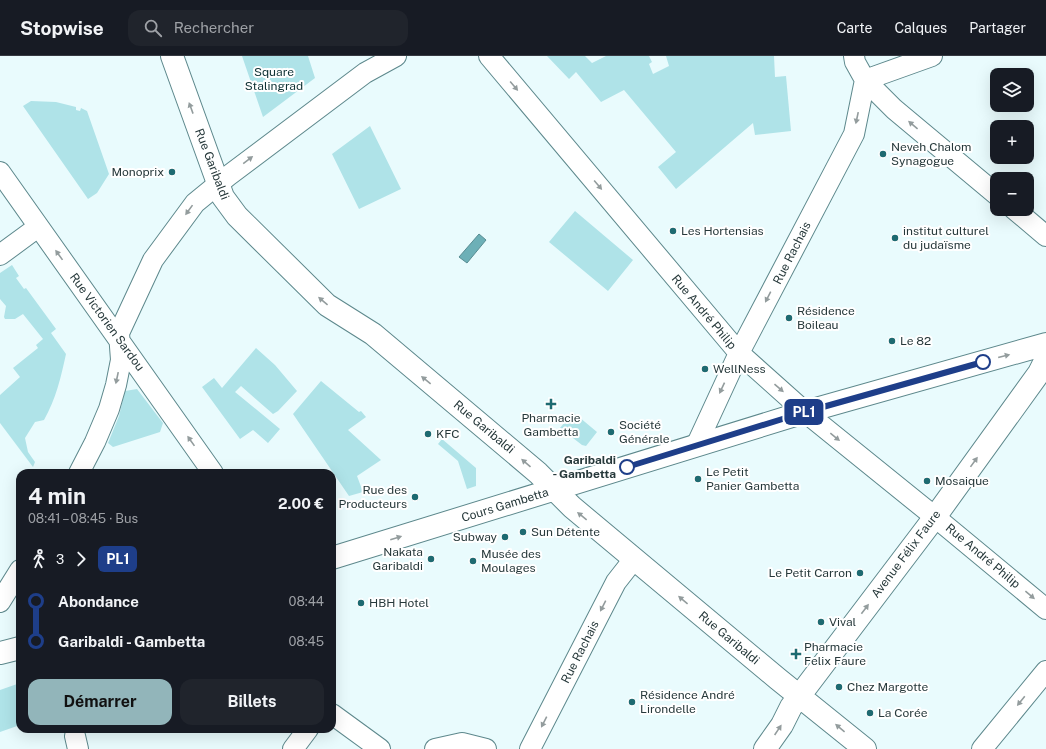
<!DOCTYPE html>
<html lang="fr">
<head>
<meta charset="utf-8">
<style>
	body { margin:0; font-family:"Public Sans",sans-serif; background:#20242c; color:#f1f3f6; height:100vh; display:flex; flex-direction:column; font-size:15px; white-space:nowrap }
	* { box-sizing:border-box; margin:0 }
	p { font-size:13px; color:#9ea1a6 }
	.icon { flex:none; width:22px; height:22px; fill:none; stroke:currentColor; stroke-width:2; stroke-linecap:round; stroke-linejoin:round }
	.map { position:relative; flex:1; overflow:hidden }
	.side { position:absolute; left:16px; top:413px; width:320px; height:264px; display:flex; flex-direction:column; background:#171b24; border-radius:12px; box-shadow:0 4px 16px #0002 }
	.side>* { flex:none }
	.badge { padding:0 8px; border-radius:6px; font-size:14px; line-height:26px }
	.fabs { position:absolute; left:990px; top:12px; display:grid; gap:8px }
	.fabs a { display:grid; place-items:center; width:44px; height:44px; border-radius:8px; background:#171b24; box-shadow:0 4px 16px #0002; font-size:20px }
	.map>.badge { position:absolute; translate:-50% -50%; box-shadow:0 0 0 2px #fff }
	.legs { display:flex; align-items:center; gap:6px; height:44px; padding:0 12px; font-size:13px }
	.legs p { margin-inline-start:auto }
	.head { display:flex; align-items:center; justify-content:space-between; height:68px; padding:0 12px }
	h1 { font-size:22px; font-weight:700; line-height:30px }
	.cta { display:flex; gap:8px; margin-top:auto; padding:8px 12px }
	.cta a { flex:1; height:46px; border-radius:12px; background:#92b5ba; color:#111; font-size:16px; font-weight:700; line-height:46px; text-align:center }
	.cta a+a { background:#20242c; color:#f1f3f6 }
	ul { padding:0 12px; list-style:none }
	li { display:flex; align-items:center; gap:14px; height:40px; font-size:15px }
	li i { display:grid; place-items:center; width:6px; height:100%; margin:0 5px; background:currentColor }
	li i::after { content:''; width:10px; height:10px; margin:-5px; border:3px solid; border-radius:50%; background:#171b24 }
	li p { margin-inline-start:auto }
	li:first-child i { background:linear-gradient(#0000 50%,currentColor 0) }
	li:last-child i { background:linear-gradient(currentColor 50%,#0000 0) }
	header { display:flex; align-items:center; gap:24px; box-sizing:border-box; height:56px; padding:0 20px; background:#171b24; border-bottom:1px solid #363941 }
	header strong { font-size:19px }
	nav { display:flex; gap:22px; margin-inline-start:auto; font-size:14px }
	.search { width:280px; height:36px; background:#20242c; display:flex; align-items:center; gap:10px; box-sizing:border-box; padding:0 14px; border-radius:12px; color:#9ea1a6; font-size:15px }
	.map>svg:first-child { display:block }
</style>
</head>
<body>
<header>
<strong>Stopwise</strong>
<div class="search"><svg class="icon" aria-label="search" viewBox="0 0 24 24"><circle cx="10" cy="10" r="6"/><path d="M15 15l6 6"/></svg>Rechercher</div>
<nav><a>Carte</a><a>Calques</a><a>Partager</a></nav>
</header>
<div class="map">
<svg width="1046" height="693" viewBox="0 0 1046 693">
	<rect width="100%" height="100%" fill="#e9fbfd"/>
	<path fill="#afe3e8" d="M242,0H308L315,22L263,61Z
		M547,0H585L592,7L606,0H649L652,6L649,8L653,18L669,10L666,0H774L775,21L786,20L791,75L755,79L753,67L676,133L658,111L676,96L624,34L601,46L576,16L569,23Z
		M31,45L56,46L76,51V54L80,55L81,52L87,55L109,118L97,137L88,143L23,50Z
		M370,70L401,133L359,153L332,98Z
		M575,155L633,204L608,235L549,186Z
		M12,209L19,220L16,222L24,233L26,232L56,273L51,277L66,298C61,321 56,343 44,364L35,366L25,382L28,396L35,406L33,411L0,367V339L20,321L13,312L38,292L36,289L43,283L23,258L15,263H5L4,261L6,250L0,243V217Z
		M256,292L275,309L297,335L278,355L273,358L241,330L235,336L280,373L268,387L253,374L240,383L202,331L214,322L222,332Z
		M321,325L359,356L361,355L366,361L348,374L381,404L357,420L363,436L349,440L293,358Z
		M137,333L163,367L160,376L113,391L108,387L119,360L125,335Z
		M573,356L597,376L586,390L582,389L560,372Z
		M442,383L476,412V430L467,433L458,405L438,388Z
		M20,627V669L0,676V634Z"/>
	<path fill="#6db0b7" stroke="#588c92" d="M479,178L486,184L467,207L459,201Z"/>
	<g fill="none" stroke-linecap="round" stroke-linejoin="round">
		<g stroke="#5d888c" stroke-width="22">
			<path id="minor" d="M489,0L739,297L805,356L935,461L1046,553
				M854,0L855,6L865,24L894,53L997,139
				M865,24L932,0
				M0,116L213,417
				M1014,153L1046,180
				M0,199L38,171
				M696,390L739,297L854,78L865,24
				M79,417L95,386L109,353L116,329L121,304L119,277L153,204L195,147L228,120L365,17L396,0
				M0,546L20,514
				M332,658L380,693
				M75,680L78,693
				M293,693L308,673
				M435,693L462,687L486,693
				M530,693L616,526L634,503
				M982,693L1046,615"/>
		</g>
		<g stroke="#5d888c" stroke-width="24">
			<path id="major" d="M172,0L223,141L237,160L327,249L373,278L538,417L572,451L778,623L865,693
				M332,502L805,356L1046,288
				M0,597L20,592
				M765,693L782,669L791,651L935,461L1039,317L1046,303"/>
		</g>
		<use href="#minor" stroke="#fff" stroke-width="20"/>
		<use href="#major" stroke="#fff" stroke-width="22"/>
	</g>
	<defs><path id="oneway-solid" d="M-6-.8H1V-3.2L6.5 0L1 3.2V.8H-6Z"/></defs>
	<g fill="#939c9d">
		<use href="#oneway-solid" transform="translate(514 30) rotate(50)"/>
		<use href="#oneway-solid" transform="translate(191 52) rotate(-110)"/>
		<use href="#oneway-solid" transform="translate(857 62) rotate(102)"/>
		<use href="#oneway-solid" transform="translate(913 69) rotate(-140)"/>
		<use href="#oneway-solid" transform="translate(248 104) rotate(-37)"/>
		<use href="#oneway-solid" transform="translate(598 129) rotate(50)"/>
		<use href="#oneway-solid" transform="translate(189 154) rotate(126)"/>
		<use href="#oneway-solid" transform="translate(59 199) rotate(-126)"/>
		<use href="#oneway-solid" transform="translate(768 241) rotate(117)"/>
		<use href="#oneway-solid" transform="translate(323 245) rotate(-140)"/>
		<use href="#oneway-solid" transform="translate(1004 300) rotate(-14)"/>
		<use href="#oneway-solid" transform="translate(117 322) rotate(102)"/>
		<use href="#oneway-solid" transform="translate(426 324) rotate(-141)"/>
		<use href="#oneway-solid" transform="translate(722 332) rotate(115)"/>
		<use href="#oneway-solid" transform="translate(779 332) rotate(41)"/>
		<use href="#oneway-solid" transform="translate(835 381) rotate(39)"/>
		<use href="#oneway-solid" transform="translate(191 385) rotate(-125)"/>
		<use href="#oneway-solid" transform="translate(974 406) rotate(-54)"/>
		<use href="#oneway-solid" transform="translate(526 407) rotate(-139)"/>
		<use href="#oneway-solid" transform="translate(582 460) rotate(-141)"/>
		<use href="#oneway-solid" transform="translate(396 482) rotate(-17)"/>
		<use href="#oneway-solid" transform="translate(1030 539) rotate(40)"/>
		<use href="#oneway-solid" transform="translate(683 544) rotate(-140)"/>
		<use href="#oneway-solid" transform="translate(603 550) rotate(117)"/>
		<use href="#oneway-solid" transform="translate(865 553) rotate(-53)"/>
		<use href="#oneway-solid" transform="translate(1021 645) rotate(129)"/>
		<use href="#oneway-solid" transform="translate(544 666) rotate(117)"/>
		<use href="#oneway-solid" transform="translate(840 672) rotate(-140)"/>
		<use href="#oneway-solid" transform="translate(778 674) rotate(-56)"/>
	</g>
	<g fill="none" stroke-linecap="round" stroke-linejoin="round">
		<g stroke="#fff" stroke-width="9">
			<path id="line-1" d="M627,411L805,356L983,306"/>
		</g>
		<use href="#line-1" stroke="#1e3e89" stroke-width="6"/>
	</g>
	<g fill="#1e6a71" stroke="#fff" stroke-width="1.5">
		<circle cx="883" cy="98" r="4"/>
		<circle cx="172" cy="116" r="4"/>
		<circle cx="673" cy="175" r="4"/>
		<circle cx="895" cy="182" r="4"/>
		<circle cx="789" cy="262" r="4"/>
		<circle cx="892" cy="285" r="4"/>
		<circle cx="705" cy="313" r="4"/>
		<path d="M549 342h4v4h4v4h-4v4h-4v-4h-4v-4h4z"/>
		<circle cx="611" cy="376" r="4"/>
		<circle cx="428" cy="378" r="4"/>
		<circle cx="698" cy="423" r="4"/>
		<circle cx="927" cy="425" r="4"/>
		<circle cx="415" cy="441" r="4"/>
		<circle cx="523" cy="476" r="4"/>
		<circle cx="505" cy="481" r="4"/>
		<circle cx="431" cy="503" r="4"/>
		<circle cx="473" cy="505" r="4"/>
		<circle cx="860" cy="517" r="4"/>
		<circle cx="361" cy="547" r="4"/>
		<circle cx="821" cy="566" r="4"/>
		<path d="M794 592h4v4h4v4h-4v4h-4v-4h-4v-4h4z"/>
		<circle cx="839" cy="631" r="4"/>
		<circle cx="632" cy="646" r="4"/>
		<circle cx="870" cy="657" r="4"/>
	</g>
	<g fill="#fff" stroke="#1e3e89" stroke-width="2">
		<circle cx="983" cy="306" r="7"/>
		<circle cx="627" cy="411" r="7"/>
	</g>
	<g text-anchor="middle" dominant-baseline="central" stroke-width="4" stroke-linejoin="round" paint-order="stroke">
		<g font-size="12" fill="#0d3033" stroke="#fff">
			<text x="274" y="16">Square<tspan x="274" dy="14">Stalingrad</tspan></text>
		</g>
		<g font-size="12" fill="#27393b" stroke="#fff" text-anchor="start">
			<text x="891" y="91">Neveh Chalom<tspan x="891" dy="14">Synagogue</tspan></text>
			<text x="164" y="116" text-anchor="end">Monoprix</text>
			<text x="681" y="175">Les Hortensias</text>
			<text x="903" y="175">institut culturel<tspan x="903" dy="14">du judaïsme</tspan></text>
			<text x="797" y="255">Résidence<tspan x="797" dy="14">Boileau</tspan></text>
			<text x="900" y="285">Le 82</text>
			<text x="713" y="313">WellNess</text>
			<text x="551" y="362" text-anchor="middle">Pharmacie<tspan x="551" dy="14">Gambetta</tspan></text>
			<text x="619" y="369">Société<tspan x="619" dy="14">Générale</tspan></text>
			<text x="436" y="378">KFC</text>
			<text x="706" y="416">Le Petit<tspan x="706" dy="14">Panier Gambetta</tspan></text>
			<text x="935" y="425">Mosaique</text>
			<text x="407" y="434" text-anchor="end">Rue des<tspan x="407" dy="14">Producteurs</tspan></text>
			<text x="531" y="476">Sun Détente</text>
			<text x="497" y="481" text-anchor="end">Subway</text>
			<text x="423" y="496" text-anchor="end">Nakata<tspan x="423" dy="14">Garibaldi</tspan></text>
			<text x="481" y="498">Musée des<tspan x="481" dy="14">Moulages</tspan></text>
			<text x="852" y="517" text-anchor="end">Le Petit Carron</text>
			<text x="369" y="547">HBH Hotel</text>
			<text x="829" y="566">Vival</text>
			<text x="804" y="591">Pharmacie<tspan x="804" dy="14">Felix Faure</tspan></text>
			<text x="847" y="631">Chez Margotte</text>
			<text x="640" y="639">Résidence André<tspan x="640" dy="14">Lirondelle</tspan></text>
			<text x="878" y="657">La Corée</text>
		</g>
		<g font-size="12" fill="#27393b" stroke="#fff">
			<text transform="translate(212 108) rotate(69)">Rue Garibaldi</text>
			<text transform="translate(792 197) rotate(-63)">Rue Rachais</text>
			<text transform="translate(704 256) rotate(50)">Rue André Philip</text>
			<text transform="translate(107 266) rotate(54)">Rue Victorien Sardou</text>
			<text transform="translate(484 371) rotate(40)">Rue Garibaldi</text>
			<text transform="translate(505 449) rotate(-17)">Cours Gambetta</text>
			<text transform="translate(906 498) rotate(-53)">Avenue Félix Faure</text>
			<text transform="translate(983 500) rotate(40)">Rue André Philip</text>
			<text transform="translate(729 582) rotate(40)">Rue Garibaldi</text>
			<text transform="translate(580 596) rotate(-63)">Rue Rachais</text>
		</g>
		<g font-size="12" font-weight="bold" fill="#27393b" stroke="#fff" text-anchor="end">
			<text x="616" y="404">Garibaldi<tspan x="616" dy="14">- Gambetta</tspan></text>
		</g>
	</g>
</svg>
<div class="fabs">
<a><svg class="icon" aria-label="layers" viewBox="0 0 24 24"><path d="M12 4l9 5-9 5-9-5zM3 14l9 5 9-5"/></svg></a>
<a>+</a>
<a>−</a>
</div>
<b class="badge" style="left:804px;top:356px;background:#1e3e89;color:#fff">PL1</b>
<section class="side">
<div class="head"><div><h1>4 min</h1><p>08:41 – 08:45 · Bus</p></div><b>2.00 €</b></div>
<div class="legs"><svg class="icon" aria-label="walk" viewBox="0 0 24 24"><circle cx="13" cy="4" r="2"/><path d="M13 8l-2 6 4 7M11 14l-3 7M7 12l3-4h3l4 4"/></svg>3<svg class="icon" aria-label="forward" viewBox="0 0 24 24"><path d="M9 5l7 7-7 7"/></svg><b class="badge" style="background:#1e3e89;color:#fff">PL1</b></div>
<ul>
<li><i style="color:#1e3e89"></i><b>Abondance</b><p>08:44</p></li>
<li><i style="color:#1e3e89"></i><b>Garibaldi - Gambetta</b><p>08:45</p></li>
</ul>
<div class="cta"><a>Démarrer</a><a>Billets</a></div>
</section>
</div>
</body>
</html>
